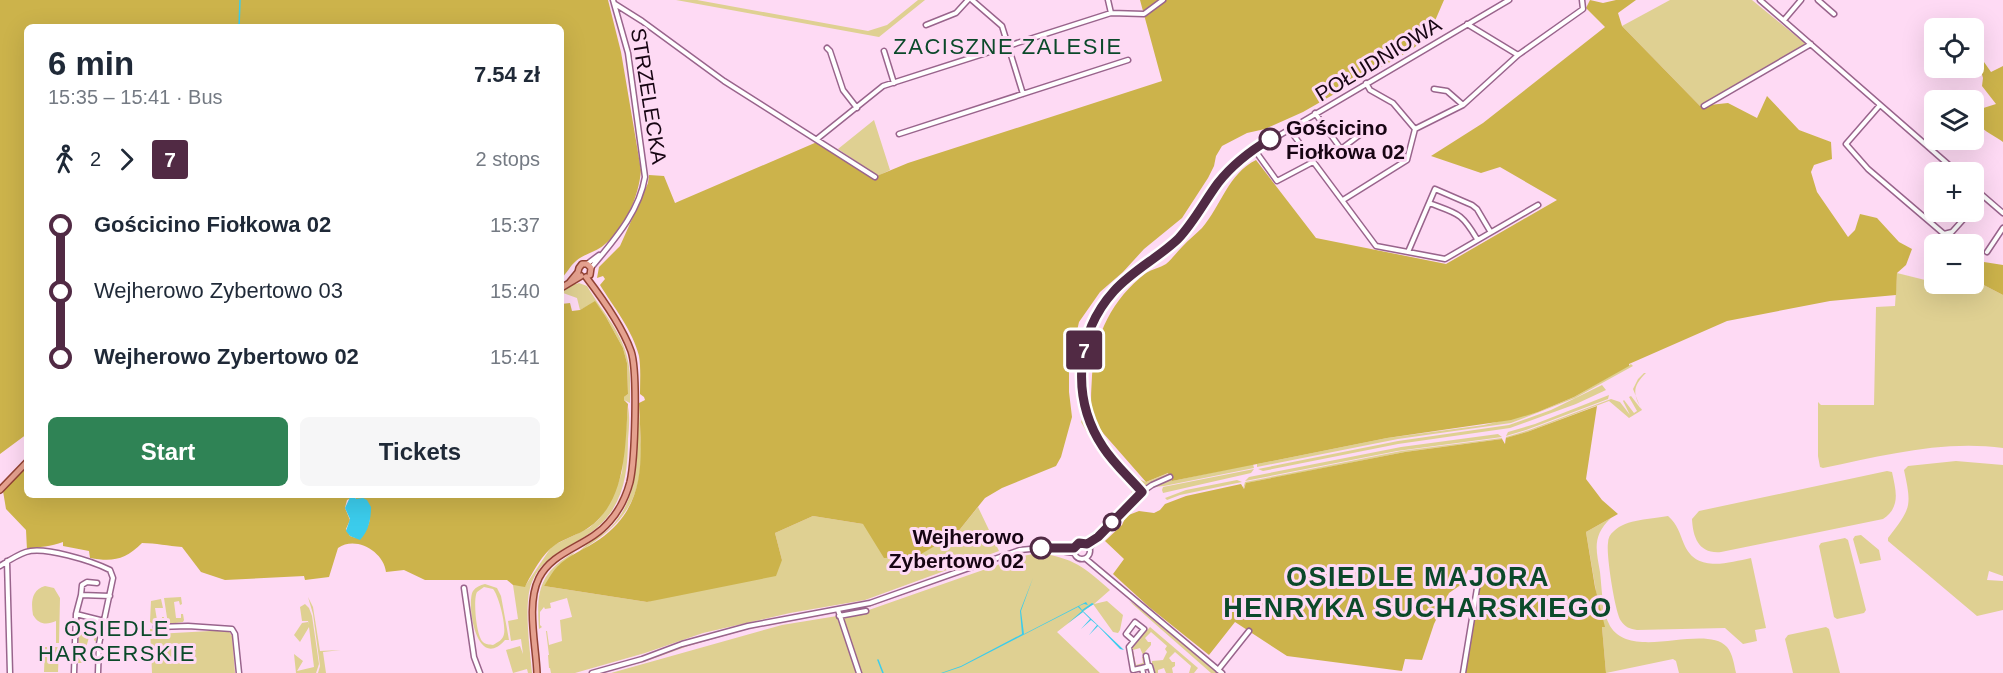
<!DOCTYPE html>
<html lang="en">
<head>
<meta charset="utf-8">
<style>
	body { margin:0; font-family:Arial,sans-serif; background:#f6f6f7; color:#1f2937; height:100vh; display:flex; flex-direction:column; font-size:22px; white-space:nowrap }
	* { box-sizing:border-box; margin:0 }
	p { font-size:20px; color:#747a83 }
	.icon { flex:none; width:33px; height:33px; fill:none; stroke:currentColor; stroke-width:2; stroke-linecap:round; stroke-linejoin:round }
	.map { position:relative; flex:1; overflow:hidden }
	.details { position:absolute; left:24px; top:24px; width:540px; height:474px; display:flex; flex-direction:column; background:#fff; border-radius:9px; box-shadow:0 6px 24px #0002 }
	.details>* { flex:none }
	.badge { padding:0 12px; border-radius:4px; font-size:21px; line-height:39px }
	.controls { position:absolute; left:1924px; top:18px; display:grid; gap:12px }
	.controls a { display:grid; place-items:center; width:60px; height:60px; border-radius:9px; background:#fff; box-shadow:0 6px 24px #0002; font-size:30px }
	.map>.badge { position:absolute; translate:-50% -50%; box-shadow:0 0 0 3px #fff }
	.legs { display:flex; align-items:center; gap:9px; height:66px; padding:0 24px; font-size:20px }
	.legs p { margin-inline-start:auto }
	.summary { display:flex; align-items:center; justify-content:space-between; height:102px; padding:0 24px }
	h1 { font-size:33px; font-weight:700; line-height:45px }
	.cta { display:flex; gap:12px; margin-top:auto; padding:12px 24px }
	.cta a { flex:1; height:69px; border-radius:9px; background:#2f8355; color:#fff; font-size:24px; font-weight:700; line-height:69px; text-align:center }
	.cta a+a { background:#f6f6f7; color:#1f2937 }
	ul { padding:0 24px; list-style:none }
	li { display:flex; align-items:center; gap:21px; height:66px; font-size:22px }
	li i { display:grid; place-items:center; width:9px; height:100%; margin:0 8px; background:currentColor }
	li i::after { content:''; width:15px; height:15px; margin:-8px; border:4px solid; border-radius:50%; background:#fff }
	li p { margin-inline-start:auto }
	li:first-child i { background:linear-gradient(#0000 50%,currentColor 0) }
	li:last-child i { background:linear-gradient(currentColor 50%,#0000 0) }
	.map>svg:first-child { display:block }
</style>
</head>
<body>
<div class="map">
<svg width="2003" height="673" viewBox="0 0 2003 673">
	<rect width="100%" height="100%" fill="#fedaf4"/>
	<path fill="#dfd092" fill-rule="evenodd" d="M676,0H697L868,31L887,25L918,0H925L879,37Z
		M1670,0H1752L1807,45L1700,106L1622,26Z
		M874,120L890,170L878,176L838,149Z
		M1897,273L1961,289L1976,281L2003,295V448C1941,440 1883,456 1823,468L1820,467L1818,456V402L1821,405H1874L1876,307L1895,306Z
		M575,282L576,284L579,283L587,286C601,310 623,333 628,361C631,375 630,389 630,403L624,400V397L628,394L627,363L623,348L606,317L595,302L580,310L577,298L563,293V290Z
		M1631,364L1633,366L1575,398L1511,423L1398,439L1257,467V464L1387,438L1484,425L1538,412L1574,397Z
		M1644,373H1646C1633,386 1632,393 1642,410L1629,418L1609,401L1527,432L1507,438L1505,444L1506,437L1529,430L1611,399L1620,402L1630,415L1623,401L1624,400L1634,413L1637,411L1629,397L1631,396L1641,409L1633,389L1638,379Z
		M1602,385L1606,390L1576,404L1510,428L1398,444L1263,471L1258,469L1398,441L1509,425L1551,410Z
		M1609,395L1608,399L1526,430L1506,436L1508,432L1535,424Z
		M628,407C630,416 629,429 628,439C628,475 623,510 590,533C569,548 543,555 532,582C523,603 530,649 532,673H528L527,669L513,673L506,650L520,646L523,654L521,639L511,641L508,621L518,619L513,585L525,586L552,546L589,528L599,519L605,511L619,481L622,472Z
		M638,413C641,420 640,435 641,445C643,499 624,524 579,552C586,543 602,536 611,527C641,495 637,453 638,413Z
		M1083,417L1102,453L1132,485L1134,492L1130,501L1092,538L1130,497L1132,491L1130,486L1099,453L1081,422Z
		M1498,434L1502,437L1397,451L1245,481L1249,477L1401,447Z
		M1502,438L1503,444L1502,439L1405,452L1247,483L1243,489L1245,482L1401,451Z
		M1956,461L2003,465V576L1989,571L1987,580L2003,581V610L1977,616L1888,541V538C1911,508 1912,507 1904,470L1908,466Z
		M1253,464L1254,468L1164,486L1143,488L1129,475L1146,482L1169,473L1172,481Z
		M1254,469L1251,473L1163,493L1162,490L1163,487Z
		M1887,471L1892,472C1896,491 1901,507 1883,519L1721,552C1699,554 1693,538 1692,519L1699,511Z
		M1237,480L1242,482L1180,495L1167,500L1165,498L1186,490Z
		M978,507L999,551L865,600L790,613L703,633L645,653L575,673H551L550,668H549L548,655H549L546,631H547L549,645L562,641L560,620L572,617L567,598L550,603L551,608L545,609L544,607L540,612V625L542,627L539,629C536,590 540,572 575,552L544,586L647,602L782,560L775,533L813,516L863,524L957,533Z
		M1668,516C1678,525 1679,532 1684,544C1696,573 1727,563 1751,558L1766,628L1755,630L1757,641L1743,644L1725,628L1637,630C1630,629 1625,627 1621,621C1615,613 1606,554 1608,543C1608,538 1610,534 1614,531C1626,519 1652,519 1668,516Z
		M1611,518C1592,536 1596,549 1600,572C1602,589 1602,612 1610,626C1632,662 1704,623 1727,647C1733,654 1734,665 1736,673H1679L1676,661L1673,659L1606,673L1602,627L1586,532Z
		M1861,535L1879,550L1881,560L1860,564L1853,539L1855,536Z
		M1845,538L1848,540L1866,610L1864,613L1837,619L1834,617L1819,546L1821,543Z
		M1038,553C1074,558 1084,567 1110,590L1094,604L1107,601L1123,615L1120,630L1118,633L1113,632L1093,604L1057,632L1100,673H861L842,617L866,611L1023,556Z
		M1013,554L997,561L860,610L866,606Z
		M485,584L497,588L501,596L509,640H505C476,673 466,602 473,591C476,587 480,585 485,584ZM484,587L493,589C499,596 506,625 504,634C503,640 498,642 493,645C489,644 486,645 483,642C476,636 473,599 477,592Z
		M45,586L54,588L60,598L59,643H56V621C47,625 39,625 33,615C31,603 31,590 45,586Z
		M181,597L182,604L180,605L179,601L174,602L176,618H181V614H183L184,620L183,622L168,624L164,598Z
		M308,597L313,607L320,651L341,650L323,652L326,673H318L320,666L313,614Z
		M161,599L163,608H155L157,620H162V617H164L163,624L154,625L150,622L151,601Z
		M1129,601L1139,607L1219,673H1211Z
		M305,604L309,608L312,616L319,664L316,673H296L294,654L303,661L297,671L314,667L309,627L300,642L294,635L302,623L308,622L309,625L308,621H302L300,607Z
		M829,614L749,629L688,646L644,662L599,673C635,663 670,649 706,639C746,628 787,621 829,614Z
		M837,616L858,673H611L782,625Z
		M79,617L81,624L88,625L89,619L92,620L90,626L98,631L96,642L94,640L96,631L91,630L84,655L91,659L85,663H75L78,661Z
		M1150,627L1198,668L1194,673H1189L1191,666L1175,652L1169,658L1172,662H1175V666L1172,668L1173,673H1166L1164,668L1158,670V673H1155L1153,664H1150L1152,663V661L1163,660L1167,652L1165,649L1167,646L1151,632L1145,638L1148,642H1151V645L1145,652L1146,655H1143L1140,648L1133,650L1136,665L1143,663L1142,657H1144L1145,665L1135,667L1131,648Z
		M1826,627L1829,629L1840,673H1793L1785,639L1788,635Z
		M150,629H155L156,634L228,630L232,636L235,673H152Z
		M45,647H59L58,672H44Z"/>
	<path fill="#ccb34b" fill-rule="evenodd" d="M0,0H608L621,52L641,170C639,196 625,229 604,245C596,252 582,255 576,261C570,266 567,273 561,279V27H27V434L0,454Z
		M1140,0H1444L1428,37L1411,50L1303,112L1265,129L1247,133L1222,146L1216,156L1214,166L1208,178L1182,218L1144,249L1123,272L1100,292L1079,322L1073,348L1069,371V392L1072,417L1061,457L1056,466L1002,488L985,498L957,533L916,557L884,558L863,524L813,516L775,533L782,560L776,576L647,602L544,586C548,580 552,572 557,567C568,555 586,549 600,539C649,504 641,456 639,403L645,400L644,397L640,394C640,381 641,369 639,356C633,331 613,306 600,285L605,279L603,276L597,278L599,267L620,246L648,183L649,175L664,176L675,203L817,142L872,178L908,163L1162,81Z
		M1590,0L1603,3L1616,0H1636L1618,13L1622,26L1700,106L1728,103L1757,118L1767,96L1799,130L1831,142L1832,159L1814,165L1811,172L1817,192L1848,237L1855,230L1860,214L1877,218L1899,242L1912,249L1906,265L1897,273L1896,295L1830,301L1727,321L1629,364V366L1574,397L1538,412L1511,420L1387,438L1172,481L1168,473L1146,482L1103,433C1088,413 1091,400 1092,376C1095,335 1112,299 1146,273C1152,269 1160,268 1166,264C1172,259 1177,252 1182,247C1188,240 1196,234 1202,228C1221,206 1228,174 1256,160L1316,238L1446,264L1557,200L1500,167L1481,173L1431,156L1483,123L1605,27L1586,8Z
		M1977,57L1984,62L1991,72L2003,66V142C1991,133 1974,128 1974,111L1996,104L1982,86L1983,78Z
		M1984,262L2003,265V295L1976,281Z
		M595,301L606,317L623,348L627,363L628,394L624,397V400L628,404C625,445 627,502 588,528C578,535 565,538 555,545C543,553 532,573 525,587L513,585L507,580H425L404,570L386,572C384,552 356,535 338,548L329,577L305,580L304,576L225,580L201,572L182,547C168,546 156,543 142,543C125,560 113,562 90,558L89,551L63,546V542C51,547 39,546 27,550L26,530L6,509L3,491L27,467V495H561V304L570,303L572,311L580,310ZM354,497L356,499L366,500C371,519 373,526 356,538L350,536L346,529L350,520L345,508L347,500Z
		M1597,406L1586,479L1602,500L1618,514L1586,532L1595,587L1605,627H1602L1606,673H1461L1480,569L1468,570L1462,584L1449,593L1434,624L1422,660L1405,659L1402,671L1287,656L1235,622L1209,655L1149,607L1113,574L1124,559L1105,541L1122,525L1126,516L1139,511L1154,513L1160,510L1165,504L1186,496L1241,484L1244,489L1246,483L1405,452L1502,439L1505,444L1506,438L1527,432Z"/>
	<path fill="#3bccec" d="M351,495L352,497L354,496L356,499L363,498L367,500L371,507C371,518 369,531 360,540L350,536L346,531L350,519L345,508Z
		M1033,578L1021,611L1024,634L1086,602L1088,605L1084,604L1079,606L1082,610L1092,603L1094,604L1083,611L1124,650L1120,649L1098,626L1089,635L1097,625L1091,620L1081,629L1090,619L1083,612L1067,624L1082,611L1078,607L961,667L943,673H941L961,666L1022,634L1020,611Z"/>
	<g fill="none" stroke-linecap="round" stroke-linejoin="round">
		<path stroke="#3bccec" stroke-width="1.5" d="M239,27L240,0
			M878,660L883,673"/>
		<g stroke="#99648c" stroke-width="7">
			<path id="minor" d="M972,0L1002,26L1023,94
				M1108,0L1111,13
				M1760,0L1957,172
				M1818,0L1834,14
				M615,4L642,21L724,81L875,177
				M1784,20L1801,0
				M1467,24L1518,55
				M926,25L956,13L968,0
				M827,48L830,51L843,90L857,108
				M884,51L894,83
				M1366,83L1370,90L1393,103L1415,129
				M1434,89L1447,91L1463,105
				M1880,105L1846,144L1868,169L1944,234L1952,232L1970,212
				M1704,106L1811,44
				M1315,113L1341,149L1365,131
				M1289,129L1376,246L1445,259L1538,205
				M1415,129L1463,105L1518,55L1583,9L1582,0
				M899,134L1128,60
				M817,139L883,86L1111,13L1144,14L1163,0
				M1254,149L1277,181L1313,162
				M1974,188L2003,213
				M1343,200L1407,160L1415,129
				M1429,203C1458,214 1461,212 1477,239
				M1974,206L1983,196
				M1408,252L1435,189L1472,205L1477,209L1490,231
				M1987,252L2003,228
				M587,264L599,255
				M591,268C613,241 639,213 645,177L628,53L613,0
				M1142,492L1152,485L1170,477
				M1074 551a8 8 0 1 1 16 0a8 8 0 1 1-16 0Z
				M1090,547L1142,492C1129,477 1114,464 1103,447C1071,399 1075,334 1114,291C1132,271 1158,259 1177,239C1194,223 1204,203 1218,184C1226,173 1236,164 1246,155L1509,0
				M1086,559L1222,673
				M7,561L10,673
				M0,566C8,561 17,555 26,552C44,546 92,561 110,570L113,578L99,644L98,673
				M464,588L474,657L480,673
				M81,595L82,585L87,582L97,583
				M838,610L859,673
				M76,614L104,621
				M839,616L866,611
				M156,627L188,626L232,629L235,634L239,673
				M1134,641L1144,629L1135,622L1126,634L1134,641L1129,647L1133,670L1142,668L1143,673
				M1146,656L1148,666
				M1142,668L1150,666L1152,673
				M1218,670L1249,631
				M74,673L76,614L81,595L110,596
				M592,673L642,659L682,644L748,626L870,603L1020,550L1041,548L1074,553
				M1463,673L1478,582"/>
		</g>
		<g stroke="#924234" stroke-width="8">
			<path id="major" d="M569,283L578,272L579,268L582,264H587L591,268L590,275
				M561,288L581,276
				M0,490L27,462
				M537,673C536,645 526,604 539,578C553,550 589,546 609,522C619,511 626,497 630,482C635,460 638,371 631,351C622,326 602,298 586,277"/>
		</g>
		<use href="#minor" stroke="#fff" stroke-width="4"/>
		<use href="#major" stroke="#e5a18f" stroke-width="5"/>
	</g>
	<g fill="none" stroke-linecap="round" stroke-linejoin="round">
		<g stroke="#fff" stroke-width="14">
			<path id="line-1" d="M1041,548H1074L1079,543L1087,544L1098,537L1142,492C1129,477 1114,464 1103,447C1071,399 1075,334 1114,291C1133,270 1158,258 1178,239C1194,222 1204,202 1218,183C1232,165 1250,151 1270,139"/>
		</g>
		<use href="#line-1" stroke="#512a44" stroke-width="9"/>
	</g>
	<g fill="#fff" stroke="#512a44" stroke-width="3">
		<circle cx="1270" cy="139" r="10"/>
		<circle cx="1112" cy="522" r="8"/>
		<circle cx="1041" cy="548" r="10"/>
	</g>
	<g text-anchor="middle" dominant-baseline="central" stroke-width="6" stroke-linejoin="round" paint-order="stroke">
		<g font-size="21" fill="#170513" stroke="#fedaf4">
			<text transform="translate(1378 59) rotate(-31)">POŁUDNIOWA</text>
			<text transform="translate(649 96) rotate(81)">STRZELECKA</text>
		</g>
		<g font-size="21" font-weight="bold" fill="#170513" stroke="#fedaf4" text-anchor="start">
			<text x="1286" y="127">Gościcino<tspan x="1286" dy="24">Fiołkowa 02</tspan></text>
			<text x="1024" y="536" text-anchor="end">Wejherowo<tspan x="1024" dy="24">Zybertowo 02</tspan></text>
		</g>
		<g font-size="22" letter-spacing="1.5" fill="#0b492a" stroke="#fedaf4">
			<text x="1008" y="46">ZACISZNE ZALESIE</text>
			<text x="117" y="628">OSIEDLE<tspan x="117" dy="25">HARCERSKIE</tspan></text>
		</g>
		<g font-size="27" font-weight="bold" letter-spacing="1.5" fill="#0b492a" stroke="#fedaf4">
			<text x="1418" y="577">OSIEDLE MAJORA<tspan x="1418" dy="31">HENRYKA SUCHARSKIEGO</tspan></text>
		</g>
	</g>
</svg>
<div class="controls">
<a><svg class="icon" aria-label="locate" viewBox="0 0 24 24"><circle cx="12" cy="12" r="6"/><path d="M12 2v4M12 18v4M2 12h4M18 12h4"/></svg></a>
<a><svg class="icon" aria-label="layers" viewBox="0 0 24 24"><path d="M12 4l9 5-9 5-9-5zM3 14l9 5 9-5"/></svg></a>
<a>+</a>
<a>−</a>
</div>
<b class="badge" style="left:1084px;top:350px;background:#512a44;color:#fff">7</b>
<section class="details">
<div class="summary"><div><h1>6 min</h1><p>15:35 – 15:41 · Bus</p></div><b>7.54 zł</b></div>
<div class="legs"><svg class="icon" aria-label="walk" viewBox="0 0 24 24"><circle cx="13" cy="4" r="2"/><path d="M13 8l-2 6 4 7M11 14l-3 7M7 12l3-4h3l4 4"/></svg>2<svg class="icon" aria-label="forward" viewBox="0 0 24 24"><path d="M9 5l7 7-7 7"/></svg><b class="badge" style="background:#512a44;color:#fff">7</b><p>2 stops</p></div>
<ul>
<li><i style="color:#512a44"></i><b>Gościcino Fiołkowa 02</b><p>15:37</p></li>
<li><i style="color:#512a44"></i><span>Wejherowo Zybertowo 03</span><p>15:40</p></li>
<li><i style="color:#512a44"></i><b>Wejherowo Zybertowo 02</b><p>15:41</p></li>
</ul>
<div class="cta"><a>Start</a><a>Tickets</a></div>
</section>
</div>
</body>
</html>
